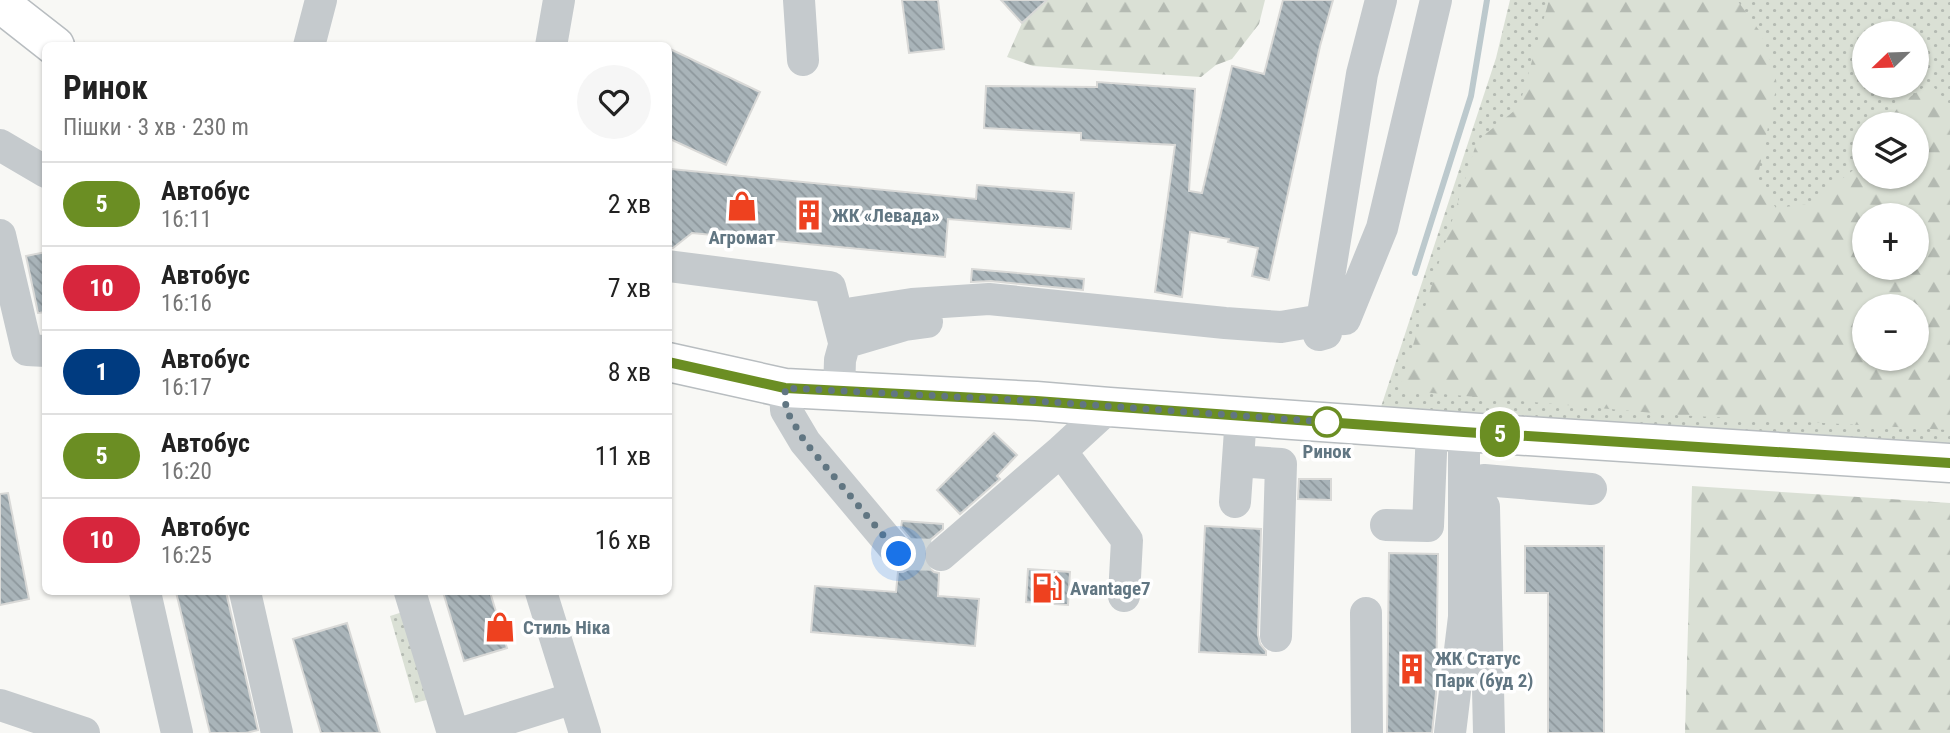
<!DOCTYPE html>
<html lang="uk">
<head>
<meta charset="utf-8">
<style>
	body { margin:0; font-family:"Roboto Condensed",sans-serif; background:#f6f6f6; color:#222; height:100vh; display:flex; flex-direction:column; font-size:26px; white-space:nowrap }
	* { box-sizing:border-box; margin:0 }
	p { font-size:23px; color:#767676 }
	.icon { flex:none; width:38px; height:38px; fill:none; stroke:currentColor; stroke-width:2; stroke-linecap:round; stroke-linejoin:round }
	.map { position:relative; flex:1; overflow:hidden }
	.drawer { position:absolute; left:42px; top:42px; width:630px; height:553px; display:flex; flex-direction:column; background:#fff; border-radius:10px; box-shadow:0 2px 5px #0004 }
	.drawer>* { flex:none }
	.badge { padding:0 14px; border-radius:23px; font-size:24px; line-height:46px }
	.needle { width:46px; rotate:247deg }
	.fabs { position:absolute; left:1852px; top:21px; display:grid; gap:14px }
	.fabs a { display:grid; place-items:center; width:77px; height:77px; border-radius:50%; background:#fff; box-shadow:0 2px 5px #0004; font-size:35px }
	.you { position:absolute; width:35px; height:35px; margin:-18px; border:5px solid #fff; border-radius:50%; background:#1a73e8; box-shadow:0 0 0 10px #1a73e833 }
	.map>.badge { position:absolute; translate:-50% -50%; box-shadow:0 0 0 4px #fff }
	.round { display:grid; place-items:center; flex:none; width:74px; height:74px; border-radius:37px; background:#f6f6f6 }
	.overview { display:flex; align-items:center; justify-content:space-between; height:119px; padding:0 21px }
	h1 { font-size:33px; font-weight:700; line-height:52px }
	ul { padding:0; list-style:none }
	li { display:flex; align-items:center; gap:21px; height:84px; padding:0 21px; border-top:2px solid #e0e0e0 }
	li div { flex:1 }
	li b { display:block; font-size:26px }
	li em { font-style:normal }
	li .badge { min-width:77px; font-weight:700; text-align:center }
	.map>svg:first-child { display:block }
</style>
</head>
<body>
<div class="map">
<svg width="1950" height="733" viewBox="0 0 1950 733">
	<defs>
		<pattern id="grass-dots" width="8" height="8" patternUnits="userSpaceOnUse" patternTransform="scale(1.75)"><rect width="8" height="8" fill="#dae0d5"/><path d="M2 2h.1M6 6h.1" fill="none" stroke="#b4bab2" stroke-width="1.8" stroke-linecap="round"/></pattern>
		<pattern id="forest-firs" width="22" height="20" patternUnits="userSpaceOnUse" patternTransform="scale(1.75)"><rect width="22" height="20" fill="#dae0d5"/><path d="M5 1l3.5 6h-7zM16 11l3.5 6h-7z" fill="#b4bab2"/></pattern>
		<pattern id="building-back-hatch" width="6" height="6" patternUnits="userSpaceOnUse" patternTransform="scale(1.75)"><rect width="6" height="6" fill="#a9b4b9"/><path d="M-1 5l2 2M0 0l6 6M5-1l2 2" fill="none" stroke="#8d979c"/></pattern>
	</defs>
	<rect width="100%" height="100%" fill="#f8f8f5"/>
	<path fill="url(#grass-dots)" fill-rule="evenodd" d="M1510,0H1950V453L1378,416L1496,58ZM1864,33H1916V86H1864ZM1864,124H1916V177H1864ZM1864,215H1916V268H1864ZM1864,306H1916V359H1864Z
		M409,610L434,698L415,703L390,616Z"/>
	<path fill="url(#forest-firs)" fill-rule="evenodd" d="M1047,0H1265L1259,24L1232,59L1216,65L1201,77L1033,66L1007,57L1022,23Z
		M1549,0H1737L1761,33L1777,84L1757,180L1776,208L1810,204L1861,164L1864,160V177H1916V124H1887L1900,104L1930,83L1950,105V430L1676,415L1399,390L1477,141L1519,107ZM1916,215V268H1864V215ZM1864,306H1916V359H1864Z
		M1692,486L1950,503V733H1685Z"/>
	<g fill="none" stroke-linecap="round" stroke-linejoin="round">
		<path stroke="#bcc9cd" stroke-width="6" d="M1415,273L1471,96L1487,0"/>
	</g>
	<path fill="url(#building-back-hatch)" stroke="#d9d9d7" stroke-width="2" d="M902,0H938L944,49L909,53Z
		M1001,0H1047L1022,23Z
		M1283,0H1333L1320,46L1269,280L1252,276L1258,248L1228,242L1229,239L1190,232L1182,297L1155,292L1175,145L1081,140V133L984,128L986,86L1097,87V82L1195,89L1189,191L1202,193L1232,66L1264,74Z
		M668,48L760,92L726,165L668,138Z
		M671,169L976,199L977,185L1074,193L1071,229L948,219L945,257L692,233L673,248H668V192Z
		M46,252V312L38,313L26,256Z
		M972,269L1084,279L1083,290L991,281L971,282Z
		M994,433L1017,455L997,476L1000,479L960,514L937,490Z
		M1299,479H1331V500L1298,499Z
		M8,493L29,599L0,605V494Z
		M902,521L943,524V529L929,541L924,548L923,559L928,567L934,572L939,573L938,596L979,599L975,646L811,632L815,586L896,592L898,572H903L911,568L916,560L917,551L913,542L901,528Z
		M1205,526L1261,529L1258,635L1260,644L1266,651V655L1199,652Z
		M1525,546H1604V733H1548V593H1525Z
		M1389,553L1438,554L1436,693L1432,733H1387Z
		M1028,569L1070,572L1068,605L1026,602Z
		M176,592H226L258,730L246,733H210Z
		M443,592H490L507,648L464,661Z
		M347,623L380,733H321L293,639Z"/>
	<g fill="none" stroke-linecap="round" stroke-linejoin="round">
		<path stroke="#d2d8d8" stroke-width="32" stroke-dasharray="32 16" stroke-linecap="butt" d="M899,554L941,555"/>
		<g stroke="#b8bdc0" stroke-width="41">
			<path id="major" d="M0,3L55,46
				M668,362L785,388L1036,401L1109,407L1464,432L1950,463"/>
		</g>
		<path stroke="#c5cacd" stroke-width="32" d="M799,0L803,60
			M309,46L321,0
			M551,46L559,0
			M0,145L46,172
			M0,235L27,350L46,351
			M668,266L830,287L844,342
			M1319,335L1326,333L1322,320L1362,74L1381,0
			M844,343L905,325L927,322
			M785,388L786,410L805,442L899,554
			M839,391L840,360L853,313L912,304L989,299L1225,323L1281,327L1322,320L1345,319L1382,228L1436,0
			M1061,451L1127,540L1124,596
			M1238,461L1281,464L1276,636
			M1484,480L1591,489
			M1235,502L1241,416
			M1484,507L1489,733
			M1386,525L1428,526L1432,429
			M941,555L1061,451L1109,407
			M145,592L177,733
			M245,592L277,733
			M410,592L453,733
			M541,592L585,733
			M1366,613L1367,733
			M0,705L84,733
			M462,733L574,698
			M1450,733L1464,617V432"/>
		<use href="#major" stroke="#fff" stroke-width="38"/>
	</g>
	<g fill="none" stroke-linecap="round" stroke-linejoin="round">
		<g stroke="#fff" stroke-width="16">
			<path id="line" d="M668,362L785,388L1036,401L1464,432L1950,463"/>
		</g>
		<use href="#line" stroke="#6b8e23" stroke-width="10"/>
		<path stroke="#617682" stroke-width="7" stroke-dasharray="0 12.6" d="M899,554L805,442L786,410L785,388L1036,401L1327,422"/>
	</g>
	<defs>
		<g id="shop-bare" transform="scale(2.415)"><path d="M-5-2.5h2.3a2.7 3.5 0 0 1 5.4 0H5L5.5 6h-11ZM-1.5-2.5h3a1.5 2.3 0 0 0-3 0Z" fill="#ee411f" stroke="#fff" stroke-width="2.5" paint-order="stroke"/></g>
		<g id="building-bare" transform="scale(2.415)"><path d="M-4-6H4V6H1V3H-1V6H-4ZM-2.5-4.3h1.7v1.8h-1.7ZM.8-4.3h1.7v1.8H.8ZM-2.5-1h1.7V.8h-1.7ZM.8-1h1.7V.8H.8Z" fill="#ee411f" stroke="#fff" stroke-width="2.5" paint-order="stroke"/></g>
		<g id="fuel-bare" transform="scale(2.415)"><path d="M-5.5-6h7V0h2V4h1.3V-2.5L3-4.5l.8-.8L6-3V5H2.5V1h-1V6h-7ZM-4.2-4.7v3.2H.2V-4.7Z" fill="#ee411f" stroke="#fff" stroke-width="2.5" paint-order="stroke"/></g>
	</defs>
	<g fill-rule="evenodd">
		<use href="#shop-bare" x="742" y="206"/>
		<use href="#building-bare" x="809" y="215"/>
		<use href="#fuel-bare" x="1047" y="588"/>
		<use href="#shop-bare" x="500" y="627"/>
		<use href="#building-bare" x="1412" y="669"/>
	</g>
	<circle fill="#fff" stroke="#6b8e23" stroke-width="3.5" cx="1327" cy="422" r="14"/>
	<g text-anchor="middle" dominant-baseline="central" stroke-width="7" stroke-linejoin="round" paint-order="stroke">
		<g font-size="19" font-weight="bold" fill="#617682" stroke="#fff" text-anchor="start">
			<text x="832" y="215">ЖК «Левада»</text>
			<text x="742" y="237" text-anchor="middle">Агромат</text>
			<text x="1070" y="588">Avantage7</text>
			<text x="523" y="627">Стиль Ніка</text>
			<text x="1435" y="658">ЖК Статус<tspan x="1435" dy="22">Парк (буд 2)</tspan></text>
		</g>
		<g font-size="19" font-weight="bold" fill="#617682" stroke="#fff">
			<text x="1327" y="451">Ринок</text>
		</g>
	</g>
</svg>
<div class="fabs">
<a><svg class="needle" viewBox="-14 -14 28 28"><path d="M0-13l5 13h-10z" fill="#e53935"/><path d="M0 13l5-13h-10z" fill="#767676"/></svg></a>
<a><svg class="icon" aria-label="layers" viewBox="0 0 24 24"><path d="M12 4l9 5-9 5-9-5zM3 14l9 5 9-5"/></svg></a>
<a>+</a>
<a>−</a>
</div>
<div class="you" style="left:899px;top:554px"></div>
<b class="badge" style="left:1500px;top:434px;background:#6b8e23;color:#fff">5</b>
<section class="drawer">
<div class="overview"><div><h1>Ринок</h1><p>Пішки · 3 хв · 230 m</p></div><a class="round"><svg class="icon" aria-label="heart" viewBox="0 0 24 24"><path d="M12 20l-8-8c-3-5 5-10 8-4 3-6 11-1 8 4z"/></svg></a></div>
<ul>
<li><span class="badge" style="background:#6b8e23;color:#fff">5</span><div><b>Автобус</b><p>16:11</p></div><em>2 хв</em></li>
<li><span class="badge" style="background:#d7263d;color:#fff">10</span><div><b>Автобус</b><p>16:16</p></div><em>7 хв</em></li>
<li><span class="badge" style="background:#003b80;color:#fff">1</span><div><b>Автобус</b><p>16:17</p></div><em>8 хв</em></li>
<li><span class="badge" style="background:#6b8e23;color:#fff">5</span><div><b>Автобус</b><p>16:20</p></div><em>11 хв</em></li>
<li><span class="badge" style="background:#d7263d;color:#fff">10</span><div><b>Автобус</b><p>16:25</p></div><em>16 хв</em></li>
</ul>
</section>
</div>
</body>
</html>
